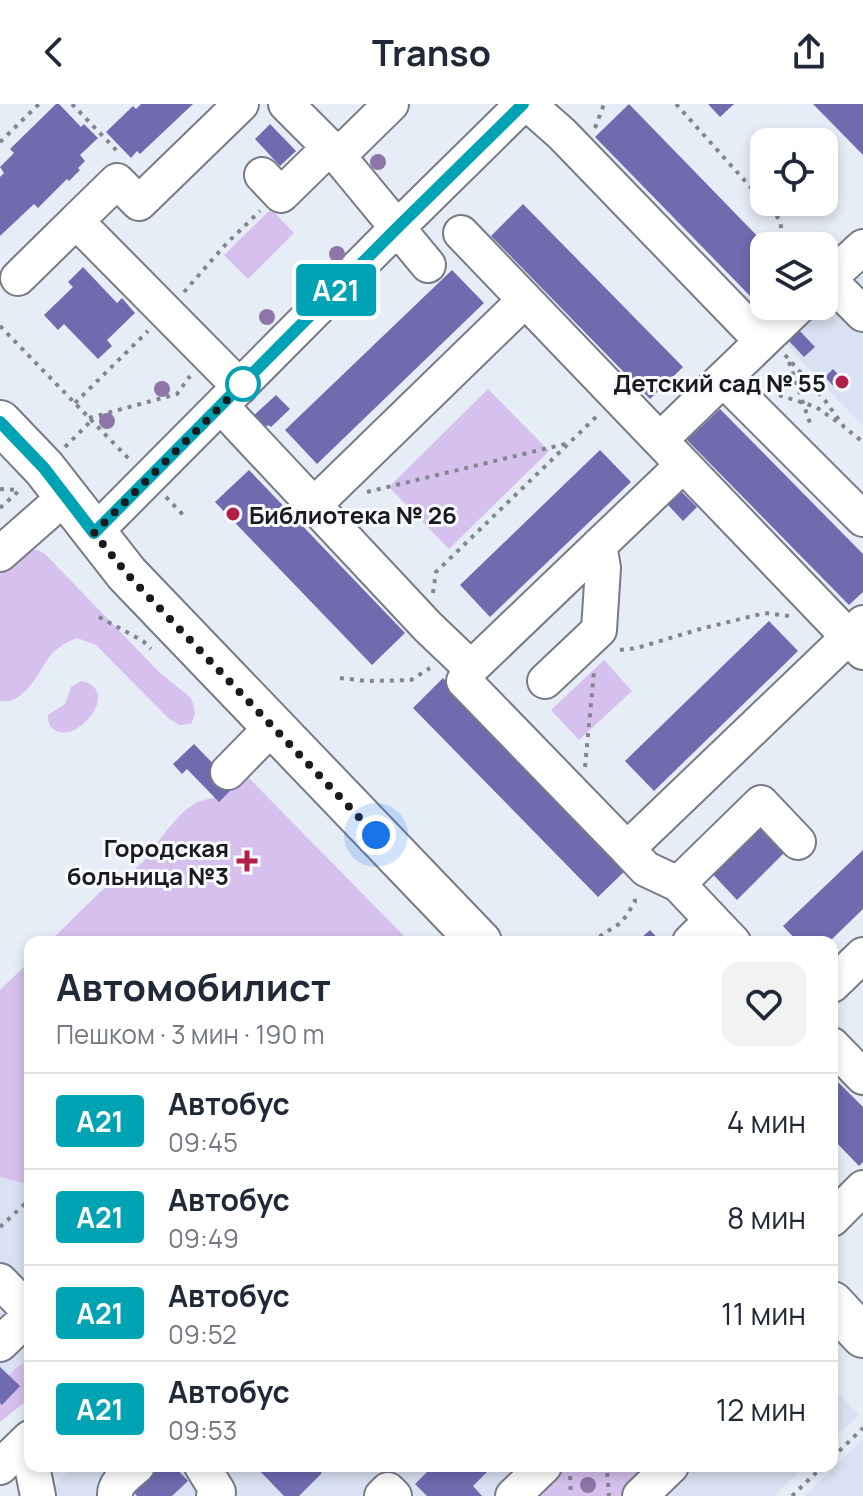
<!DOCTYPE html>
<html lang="ru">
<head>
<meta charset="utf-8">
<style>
	body { margin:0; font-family:Manrope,sans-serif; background:#f2f2f3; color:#1f2937; height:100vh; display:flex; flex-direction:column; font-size:30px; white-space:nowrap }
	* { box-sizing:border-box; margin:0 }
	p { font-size:26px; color:#747a83 }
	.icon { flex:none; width:44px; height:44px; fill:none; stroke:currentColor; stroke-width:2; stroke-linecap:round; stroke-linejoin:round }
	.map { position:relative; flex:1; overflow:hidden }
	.panel { position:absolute; left:24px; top:832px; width:814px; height:536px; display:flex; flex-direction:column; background:#fff; border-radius:16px; box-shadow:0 4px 12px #0003 }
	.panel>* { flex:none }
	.badge { padding:0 16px; border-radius:6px; font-size:28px; line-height:52px }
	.fabs { position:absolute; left:750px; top:24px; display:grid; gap:16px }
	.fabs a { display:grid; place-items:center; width:88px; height:88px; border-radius:16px; background:#fff; box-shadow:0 4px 12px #0003; font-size:40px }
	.you { position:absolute; width:40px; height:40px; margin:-20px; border:6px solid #fff; border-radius:50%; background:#1a73e8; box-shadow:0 0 0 12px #1a73e833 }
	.map>.badge { position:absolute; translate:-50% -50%; box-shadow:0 0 0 4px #fff }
	.round { display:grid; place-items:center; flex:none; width:84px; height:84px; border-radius:16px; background:#f2f2f3 }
	.summary { display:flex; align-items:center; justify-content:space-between; height:136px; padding:0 32px }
	h1 { font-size:38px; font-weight:700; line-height:60px }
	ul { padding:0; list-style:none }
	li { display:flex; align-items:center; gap:24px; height:96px; padding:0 32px; border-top:2px solid #e0e1e3 }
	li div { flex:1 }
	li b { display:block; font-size:30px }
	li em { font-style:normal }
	li .badge { min-width:88px; font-weight:700; text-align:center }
	header { display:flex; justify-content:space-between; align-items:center; height:104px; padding:0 32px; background:#fff; font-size:36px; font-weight:700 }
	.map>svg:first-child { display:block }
</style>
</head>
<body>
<header><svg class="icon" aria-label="back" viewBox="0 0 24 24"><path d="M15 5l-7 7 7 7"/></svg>Transo<svg class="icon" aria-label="share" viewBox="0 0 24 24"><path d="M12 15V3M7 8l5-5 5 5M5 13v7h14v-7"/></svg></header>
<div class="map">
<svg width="863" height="1392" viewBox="0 0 863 1392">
	<rect width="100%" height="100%" fill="#e7edf7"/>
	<path fill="#d9e2f3" d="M863,157V322L781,235L815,202H824V194Z
		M30,891V1289L0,1318V920Z
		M832,1283L859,1311L832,1336Z
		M863,1335V1392H804Z
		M74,1362H805L774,1392H44Z"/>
	<path fill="#d6c0ed" d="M271,105L294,129L248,175L224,151Z
		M488,285L549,347L449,445L389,383Z
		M31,445L40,447L46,451L160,569L190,593L193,599L195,610L191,620L180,621L169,615L96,541L77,534C66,538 58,543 50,552C38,568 25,601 0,597V462L20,448Z
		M604,556L632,587L579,636L551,606Z
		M81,577C122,585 79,638 57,627C49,623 48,619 48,611L65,600L71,583Z
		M247,672L410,838H49L98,790L113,777L132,768L143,758L167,726L183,708L197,698L219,692Z
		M30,857V1080H27L0,1073V886Z
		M30,1255V1294L0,1318V1280L16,1264Z
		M553,1362H663L631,1392H521Z"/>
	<path fill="#706aaf" d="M56,0H59L81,23L84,20L98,34L80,51L85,57L78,64L80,66L69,77L67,75L38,104L34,100L0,132V73L4,69L0,63L14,49L10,45Z
		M141,0H193L140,50L137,47L131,54L106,28L133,2L136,5Z
		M629,0L767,142H764V186L754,196L595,33Z
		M708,0H734L720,13Z
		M813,0H863V51Z
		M270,20L296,47L280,62L255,35Z
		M523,100L683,263L650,295L491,132Z
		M83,163L117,199L122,194L135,209L107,236L112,242L98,255L64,220L58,226L44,211L73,183L68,178Z
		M452,166L484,199L317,360L285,326Z
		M799,226L815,243L804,253L788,236Z
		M833,265L845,277L836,285L825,273Z
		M276,291L290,305L271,323L268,321L266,323L263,320L261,322L252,313Z
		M720,305L863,450V488L849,501L687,336Z
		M600,346L631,378L490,513L460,481Z
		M249,366L405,529L372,561L215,398Z
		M682,388L697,403L683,417L668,401Z
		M769,517L798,547L654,687L625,657Z
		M443,574L629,763L598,793L413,604Z
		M194,640L235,682L219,698L187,665L182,670L173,660Z
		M760,710L791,742L737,796L706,763Z
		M863,746V805L829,838H798L783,822Z
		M650,826L661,838H641L639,836Z
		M832,972L863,1003V1058L859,1062L832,1034Z
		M0,1263L20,1282L2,1301L0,1299Z
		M156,1362H174L188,1377L172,1392H137L131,1385Z
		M255,1362H315L322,1369L299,1392H284Z
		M433,1362H493L473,1382L482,1392H427L415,1380Z"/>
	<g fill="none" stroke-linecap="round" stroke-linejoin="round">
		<g stroke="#767b85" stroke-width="38">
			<path id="minor" d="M286,0L338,52L428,161
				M528,0L562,30L761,236
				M338,52L391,0
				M262,71L281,91L329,44
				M76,117L117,77L139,99L241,0
				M461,129L863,548
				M18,174L76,117L240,283
				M828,175L863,210
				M824,179L863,143
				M799,202L723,275L863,415
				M221,302L428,523L471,564L464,577L627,745
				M660,336L723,275
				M314,401L525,196
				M94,429L397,124L523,0
				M0,450L66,392
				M471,564L683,361
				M545,577L599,526L603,464L599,441
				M228,668L272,623
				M678,780L761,699L798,738
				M712,816L733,838
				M690,838L712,816L678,780L646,765L627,745L863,519
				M832,881L863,851
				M832,941L863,973
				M832,1115L863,1084
				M0,1177L30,1208
				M0,1240L30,1211
				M32,1362L38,1392
				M202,1362L218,1388L214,1392
				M0,1363L30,1334
				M115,1392C114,1379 128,1370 137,1362
				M382,1392L388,1386L394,1392
				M513,1392L544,1362
				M640,1392L671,1362"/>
		</g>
		<g stroke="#767b85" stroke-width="46">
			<path id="major" d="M0,318L44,364L127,470L480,838
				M832,1199L863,1232"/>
		</g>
		<path stroke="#82868d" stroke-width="4" stroke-dasharray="4 6" stroke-linecap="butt" d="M72,0L120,50
			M676,0L780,116L782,130L791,142
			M595,24L604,0
			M0,38L39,0
			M184,188L226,140L260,107
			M0,222L129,355
			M785,251L824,295L844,323L863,338
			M789,258L811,322
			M779,291L816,303L839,319
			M75,299L148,227
			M89,314L177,290L190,272
			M65,343L92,316
			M0,385L19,386
			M367,388L569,339
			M166,393L186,414
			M0,404L22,384
			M433,489L436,468L598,311
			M99,513L143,537L151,545
			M620,546L637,544L700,525L765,509L790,512
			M340,574L367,577L411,576L430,564
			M585,663L594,568
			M591,838L622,818L635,798L634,789
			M0,1123L30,1095
			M832,1354L863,1324
			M571,1362L607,1365L609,1392
			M570,1372L571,1392
			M792,1392L823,1362"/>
		<use href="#minor" stroke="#fff" stroke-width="34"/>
		<use href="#major" stroke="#fff" stroke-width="42"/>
	</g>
	<g fill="#8e77a8">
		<circle cx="378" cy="58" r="8"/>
		<circle cx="337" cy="150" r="8"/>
		<circle cx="267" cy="213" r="8"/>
		<circle cx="162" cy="285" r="8"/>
		<circle cx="107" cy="317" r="8"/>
		<circle cx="588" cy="1381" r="8"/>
	</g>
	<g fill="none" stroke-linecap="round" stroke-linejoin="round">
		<g stroke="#fff" stroke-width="18">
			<path id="line" d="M0,318L44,364L94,429L397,124L523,0"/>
		</g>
		<use href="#line" stroke="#00a3b4" stroke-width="12"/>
		<path stroke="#181a1e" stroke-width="8" stroke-dasharray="0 14.4" d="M243,280L245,278L94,429L127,470L376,731"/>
	</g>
	<g fill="#b2204a" stroke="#f8fafe" stroke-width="3">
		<circle cx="842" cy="278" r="8"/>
		<circle cx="233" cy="410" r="8"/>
		<path d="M243 745h8v8h8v8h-8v8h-8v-8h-8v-8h8z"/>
	</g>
	<circle fill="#fff" stroke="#00a3b4" stroke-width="4" cx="243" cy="280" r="16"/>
	<g text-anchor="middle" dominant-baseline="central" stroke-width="6" stroke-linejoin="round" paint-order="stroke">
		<g font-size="24" font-weight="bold" fill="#181a1e" stroke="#f8fafe" text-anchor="end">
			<text x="826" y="278">Детский сад № 55</text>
			<text x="249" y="410" text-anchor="start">Библиотека № 26</text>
			<text x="229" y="743">Городская<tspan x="229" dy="28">больница №3</tspan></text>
		</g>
	</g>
</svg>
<div class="fabs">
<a><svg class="icon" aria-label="locate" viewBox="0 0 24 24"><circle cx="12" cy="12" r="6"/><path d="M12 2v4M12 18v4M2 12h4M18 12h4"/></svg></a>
<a><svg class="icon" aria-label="layers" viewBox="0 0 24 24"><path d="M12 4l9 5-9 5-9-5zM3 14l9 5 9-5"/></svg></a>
</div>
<div class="you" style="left:376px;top:731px"></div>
<b class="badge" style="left:336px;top:186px;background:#00a3b4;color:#fff">А21</b>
<section class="panel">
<div class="summary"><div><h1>Автомобилист</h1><p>Пешком · 3 мин · 190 m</p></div><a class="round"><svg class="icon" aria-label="heart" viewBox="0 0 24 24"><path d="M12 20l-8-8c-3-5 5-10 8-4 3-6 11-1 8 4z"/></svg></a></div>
<ul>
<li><span class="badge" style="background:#00a3b4;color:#fff">А21</span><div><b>Автобус</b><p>09:45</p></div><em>4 мин</em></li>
<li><span class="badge" style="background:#00a3b4;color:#fff">А21</span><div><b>Автобус</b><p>09:49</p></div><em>8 мин</em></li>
<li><span class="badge" style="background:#00a3b4;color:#fff">А21</span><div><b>Автобус</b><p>09:52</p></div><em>11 мин</em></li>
<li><span class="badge" style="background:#00a3b4;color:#fff">А21</span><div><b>Автобус</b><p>09:53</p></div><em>12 мин</em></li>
</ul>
</section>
</div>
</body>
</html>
